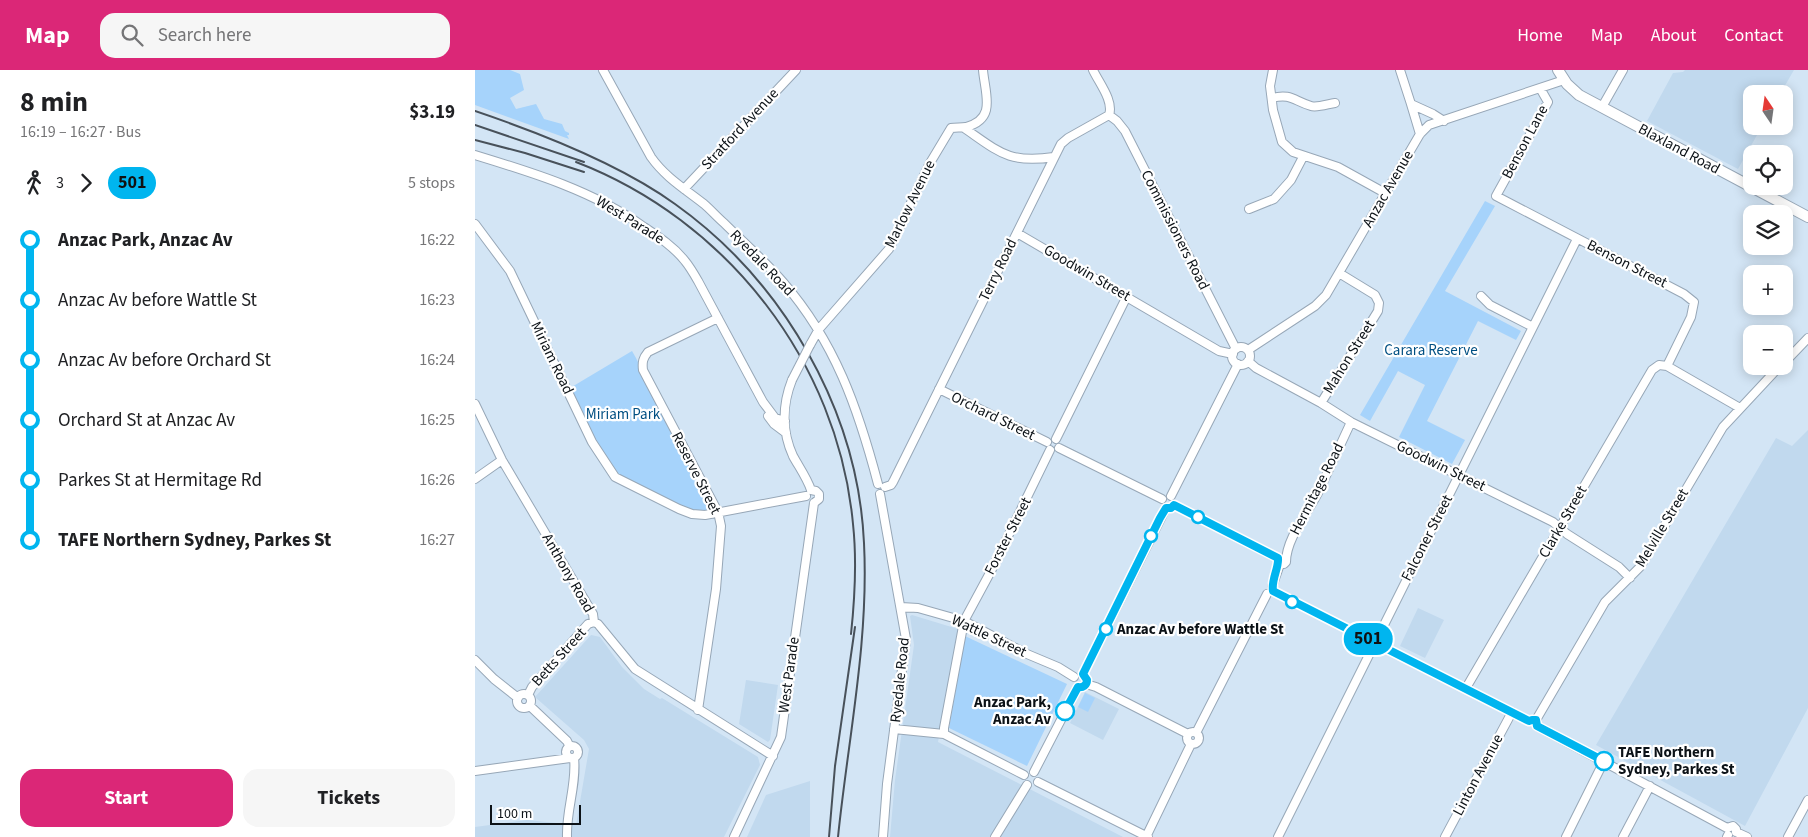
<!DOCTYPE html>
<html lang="en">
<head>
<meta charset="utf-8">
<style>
	body { margin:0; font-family:"Source Sans 3",sans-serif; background:#f6f6f6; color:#202124; height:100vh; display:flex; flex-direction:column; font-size:19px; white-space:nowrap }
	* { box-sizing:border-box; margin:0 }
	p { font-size:16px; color:#757577 }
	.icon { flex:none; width:28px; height:28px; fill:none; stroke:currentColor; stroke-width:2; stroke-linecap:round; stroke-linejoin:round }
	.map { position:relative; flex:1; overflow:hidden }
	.drawer { display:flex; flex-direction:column; background:#fff; width:475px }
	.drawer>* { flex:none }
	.badge { padding:0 10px; border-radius:16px; font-size:18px; line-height:32px }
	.needle { width:32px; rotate:347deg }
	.buttons { position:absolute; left:1268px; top:15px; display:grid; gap:10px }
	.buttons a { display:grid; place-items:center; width:50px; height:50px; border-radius:10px; background:#fff; box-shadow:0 2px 12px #0003; font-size:25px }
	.scale { position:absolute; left:15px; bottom:12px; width:91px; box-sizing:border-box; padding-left:5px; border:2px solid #0c1217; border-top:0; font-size:14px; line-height:18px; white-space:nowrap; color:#0c1217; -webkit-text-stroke:4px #fff; paint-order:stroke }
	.map>.badge { position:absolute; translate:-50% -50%; box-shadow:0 0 0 2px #fff }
	.legs { display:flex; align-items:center; gap:8px; height:55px; padding:0 20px; font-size:16px }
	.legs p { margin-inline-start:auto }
	.summary { display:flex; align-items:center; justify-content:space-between; height:85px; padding:0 20px }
	h1 { font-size:28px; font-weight:700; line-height:38px }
	.button { display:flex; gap:10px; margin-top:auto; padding:10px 20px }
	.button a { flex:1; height:58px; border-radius:15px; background:#db2777; color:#fff; font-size:20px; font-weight:700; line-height:58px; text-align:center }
	.button a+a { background:#f6f6f6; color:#202124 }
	ul { padding:0 20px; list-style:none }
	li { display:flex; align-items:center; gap:18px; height:60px; font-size:19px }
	li i { display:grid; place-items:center; width:8px; height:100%; margin:0 6px; background:currentColor }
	li i::after { content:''; width:12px; height:12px; margin:-6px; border:4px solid; border-radius:50%; background:#fff }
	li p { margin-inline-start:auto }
	li:first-child i { background:linear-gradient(#0000 50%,currentColor 0) }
	li:last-child i { background:linear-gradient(currentColor 50%,#0000 0) }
	header { display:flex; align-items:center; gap:30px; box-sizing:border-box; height:70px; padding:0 25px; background:#db2777; color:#fff }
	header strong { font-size:24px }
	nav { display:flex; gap:28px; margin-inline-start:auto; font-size:18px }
	.search { width:350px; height:45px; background:#f6f6f6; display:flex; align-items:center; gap:12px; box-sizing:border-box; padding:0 18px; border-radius:15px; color:#757577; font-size:19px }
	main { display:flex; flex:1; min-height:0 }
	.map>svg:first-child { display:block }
</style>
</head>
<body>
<header>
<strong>Map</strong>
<div class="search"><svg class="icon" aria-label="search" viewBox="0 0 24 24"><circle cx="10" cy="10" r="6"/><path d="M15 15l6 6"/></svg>Search here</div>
<nav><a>Home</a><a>Map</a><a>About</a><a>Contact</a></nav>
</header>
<main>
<section class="drawer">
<div class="summary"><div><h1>8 min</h1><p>16:19 – 16:27 · Bus</p></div><b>$3.19</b></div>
<div class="legs"><svg class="icon" aria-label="walk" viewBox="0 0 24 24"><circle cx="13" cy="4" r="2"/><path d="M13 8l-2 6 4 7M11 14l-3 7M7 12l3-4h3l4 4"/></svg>3<svg class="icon" aria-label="forward" viewBox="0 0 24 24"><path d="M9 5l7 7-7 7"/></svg><b class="badge" style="background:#00b5ef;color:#111">501</b><p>5 stops</p></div>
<ul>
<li><i style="color:#00b5ef"></i><b>Anzac Park, Anzac Av</b><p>16:22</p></li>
<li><i style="color:#00b5ef"></i><span>Anzac Av before Wattle St</span><p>16:23</p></li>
<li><i style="color:#00b5ef"></i><span>Anzac Av before Orchard St</span><p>16:24</p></li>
<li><i style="color:#00b5ef"></i><span>Orchard St at Anzac Av</span><p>16:25</p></li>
<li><i style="color:#00b5ef"></i><span>Parkes St at Hermitage Rd</span><p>16:26</p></li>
<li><i style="color:#00b5ef"></i><b>TAFE Northern Sydney, Parkes St</b><p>16:27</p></li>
</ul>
<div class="button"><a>Start</a><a>Tickets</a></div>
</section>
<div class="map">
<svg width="1333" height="767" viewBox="0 0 1333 767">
	<rect width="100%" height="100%" fill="#d3e5f5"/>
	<path fill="#c1d9ee" d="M1210,0H1319L1305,24H1276V56H1287L1263,99L1172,51L1198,3L1208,2Z
		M1333,360V638L1270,756L1121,675L1301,368L1317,376Z
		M943,538L969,550L950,588L925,576Z
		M437,545L483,559L463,672L648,767H415L420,710L439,575L435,546Z
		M116,565L125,567L147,597L169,619L185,629L187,628L283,687L285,695L249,767H0V757L52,750L101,755L114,679L109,670L60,627Z
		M271,610L303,615L295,670L293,672L264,654Z
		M610,622L644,639L628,670L595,653Z
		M335,711V767H272L291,725Z"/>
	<path fill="#a6d3fb" d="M0,0H35L45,4L49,20L35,28L41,39L61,34L69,49L87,54L90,61L94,63V65H92L94,69L0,35Z
		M1010,131L1020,136L970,221L1046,261L1041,270L1003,251L952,351L990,370L977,394L924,367L950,315L923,301L895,351L885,345Z
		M157,281L161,288L237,440L231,441L212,439L145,406L120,369L95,318Z
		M490,566L592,614L552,696L474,658Z
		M610,623L620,628L613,642L603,637Z"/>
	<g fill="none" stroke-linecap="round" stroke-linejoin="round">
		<g stroke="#97a7b7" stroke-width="10">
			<path id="minor" d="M128,0L176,87C190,107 210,119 229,134C236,140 242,147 249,153C268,172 290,191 308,212C360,272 383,338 403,414
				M798,0L795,16L798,40L807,72L818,82L863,97L910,123
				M925,0L936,34L958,44L969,51
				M1065,18L1073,32L1021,126L1209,224L1219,232L1216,247L1192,296
				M797,28C816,23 819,31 836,36C842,38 853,34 860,33
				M936,34L945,64
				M1127,37L1148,0
				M634,45L642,51L650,61L761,279
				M489,58C524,82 534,94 579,87
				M0,85C59,103 118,121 169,157C184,167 199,177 210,191C215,197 219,204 223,211L288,332L300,348L310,351
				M209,119L321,0
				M774,139L799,129L816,110L828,87
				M0,154L35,201L117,372L140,407L204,439L217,444L230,445L331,426
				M542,163L744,281L758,284
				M1006,226L1015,235L1058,257
				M335,275L344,259L414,179L455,93L476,58C481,57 486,58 491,57C522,49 510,24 508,0
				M757 286a9 9 0 1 1 18 0a9 9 0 1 1-18 0Z
				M773,280L840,236L851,225L945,64L954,55L1089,10
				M773,291L781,298L846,333L876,352L1078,452L1092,464L1144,497L1155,508
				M1309,293L1333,268
				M317,310C307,335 307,362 318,386C324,397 332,408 336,420
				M464,319L572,372
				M846,333L903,241L904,233L900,225L864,203
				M0,334L27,390L118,544L119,552
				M293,346L299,354L311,363
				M581,369L652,226
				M584,378L687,429
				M0,409L27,390
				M410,417L416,415L418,412L586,74L593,68L634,45C639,31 624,13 618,0
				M336,420L341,421L344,424V429L339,433
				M405,424L431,569L412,714L408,767
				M696,426L763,294
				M699,435L803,488
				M805,494H809L811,492C811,469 832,444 843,423C854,399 865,376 876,352
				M797,517L805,494
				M798,521L1054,651
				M426,537L443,538L489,551L552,584L583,597L599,607
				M119,552L123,554L160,599L298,686
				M0,590L19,609L43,628
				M608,604L691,438
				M611,614L621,617L713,664
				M991,618L1177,300L1184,295L1192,296L1265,338
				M42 631a7 7 0 1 1 14 0a7 7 0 1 1-14 0Z
				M53,625L57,617L113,554L119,552
				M55,636L92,671L94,675
				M223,640L241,519L246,456L243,442L168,300C167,292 168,288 173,282L243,248
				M1061,650L1130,532L1165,497L1248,357L1305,296
				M1062,656L1252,758
				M419,659L469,664L549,705
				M712 668a6 6 0 1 1 12 0a6 6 0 1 1-12 0Z
				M721,663L792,524
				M469,664V658L489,551L516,501L575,380
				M91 682a6 6 0 1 1 12 0a6 6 0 1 1-12 0Z
				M0,701L95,688
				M559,702L603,617
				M563,712L673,767
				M1252,758L1258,756L1261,759V762
				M1261,762L1272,767
				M92,767C91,740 102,714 99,688
				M259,767L306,667L339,433
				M520,767L552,715
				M671,767L716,674
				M803,767L1102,169
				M970,767L1037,642
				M1091,767L1129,691
				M1148,767L1175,716
				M1252,767L1253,765
				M1313,767L1333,730"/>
		</g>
		<g stroke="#97a7b7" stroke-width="12">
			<path id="major" d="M1083,0L1092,14L1104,25L1333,147"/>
		</g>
		<use href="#minor" stroke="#fff" stroke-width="8"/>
		<use href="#major" stroke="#fff" stroke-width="10"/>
		<path stroke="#48515a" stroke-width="2" d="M0,41C65,63 145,94 200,134C308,211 383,340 389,473C394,572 373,669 363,767
			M0,55L109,92
			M0,70L50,83L109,102
			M101,92C252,150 363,292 378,454C382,491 380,527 376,564
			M354,767L360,696L380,557"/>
		<g stroke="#97a7b7" stroke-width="10" stroke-linecap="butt">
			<path id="minor-bridge" d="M317,310L335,275"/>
		</g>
		<use href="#minor-bridge" stroke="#fff" stroke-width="8"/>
	</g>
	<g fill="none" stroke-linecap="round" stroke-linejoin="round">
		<g stroke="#fff" stroke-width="11">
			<path id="line-1" d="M590,641L603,617C608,618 612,615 612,610L608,604L685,448L691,438H696L699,435L803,488C804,498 796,510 798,521L1054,651L1057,650H1061L1062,656L1129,691"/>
		</g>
		<use href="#line-1" stroke="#00b5ef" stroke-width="8"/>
	</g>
	<g fill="#fff" stroke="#00b5ef" stroke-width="2.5">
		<circle cx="723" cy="447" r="6"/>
		<circle cx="676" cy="466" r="6"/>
		<circle cx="817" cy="532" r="6"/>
		<circle cx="631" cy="559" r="6"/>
		<circle cx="590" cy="641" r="9"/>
		<circle cx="1129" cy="691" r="9"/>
	</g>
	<g text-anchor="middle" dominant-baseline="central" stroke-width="4.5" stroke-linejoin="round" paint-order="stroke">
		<g font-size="15" fill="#0c1217" stroke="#fff">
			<text transform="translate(265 59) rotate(-47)">Stratford Avenue</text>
			<text transform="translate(1050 72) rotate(-62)">Benson Lane</text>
			<text transform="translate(1204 79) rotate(28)">Blaxland Road</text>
			<text transform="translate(913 119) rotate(-60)">Anzac Avenue</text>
			<text transform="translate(435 134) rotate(-64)">Marlow Avenue</text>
			<text transform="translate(155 150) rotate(32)">West Parade</text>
			<text transform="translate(700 160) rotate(63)">Commissioners Road</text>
			<text transform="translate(287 193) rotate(46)">Ryedale Road</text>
			<text transform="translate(1152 194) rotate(27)">Benson Street</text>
			<text transform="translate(523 200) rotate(-64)">Terry Road</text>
			<text transform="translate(612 203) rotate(30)">Goodwin Street</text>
			<text transform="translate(874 287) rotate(-58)">Mahon Street</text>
			<text transform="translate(77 288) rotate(64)">Miriam Road</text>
			<text transform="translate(518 346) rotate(26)">Orchard Street</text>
			<text transform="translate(966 396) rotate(26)">Goodwin Street</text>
			<text transform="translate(221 403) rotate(63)">Reserve Street</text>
			<text transform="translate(842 419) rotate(-63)">Hermitage Road</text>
			<text transform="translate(1088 452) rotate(-60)">Clarke Street</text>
			<text transform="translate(1187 458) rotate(-59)">Melville Street</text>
			<text transform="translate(533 466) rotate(-63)">Forster Street</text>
			<text transform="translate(952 468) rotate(-63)">Falconer Street</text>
			<text transform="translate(93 503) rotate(60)">Anthony Road</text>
			<text transform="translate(514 566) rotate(25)">Wattle Street</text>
			<text transform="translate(84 587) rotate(-48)">Betts Street</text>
			<text transform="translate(314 605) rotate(-82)">West Parade</text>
			<text transform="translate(425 610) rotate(-84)">Ryedale Road</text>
			<text transform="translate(1003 705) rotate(-62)">Linton Avenue</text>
		</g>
		<g font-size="15" fill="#004f82" stroke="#fff">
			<text x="956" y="280">Carara Reserve</text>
			<text x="148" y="344">Miriam Park</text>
		</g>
		<g font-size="15" font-weight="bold" fill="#0c1217" stroke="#fff" text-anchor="start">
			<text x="642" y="559">Anzac Av before Wattle St</text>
			<text x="576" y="632" text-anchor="end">Anzac Park,<tspan x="576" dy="17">Anzac Av</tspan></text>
			<text x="1143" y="682">TAFE Northern<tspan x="1143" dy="17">Sydney, Parkes St</tspan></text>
		</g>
	</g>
</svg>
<div class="buttons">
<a><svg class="needle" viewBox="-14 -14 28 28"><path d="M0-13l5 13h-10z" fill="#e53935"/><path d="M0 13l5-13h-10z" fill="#757577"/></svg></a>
<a><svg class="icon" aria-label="locate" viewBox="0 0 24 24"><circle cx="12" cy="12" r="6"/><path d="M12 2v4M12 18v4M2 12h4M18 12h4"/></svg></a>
<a><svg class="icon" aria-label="layers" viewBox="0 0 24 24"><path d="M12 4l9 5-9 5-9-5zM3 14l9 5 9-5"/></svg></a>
<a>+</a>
<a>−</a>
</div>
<div class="scale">100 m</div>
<b class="badge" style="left:893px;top:569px;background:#00b5ef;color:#111">501</b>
</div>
</main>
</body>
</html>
